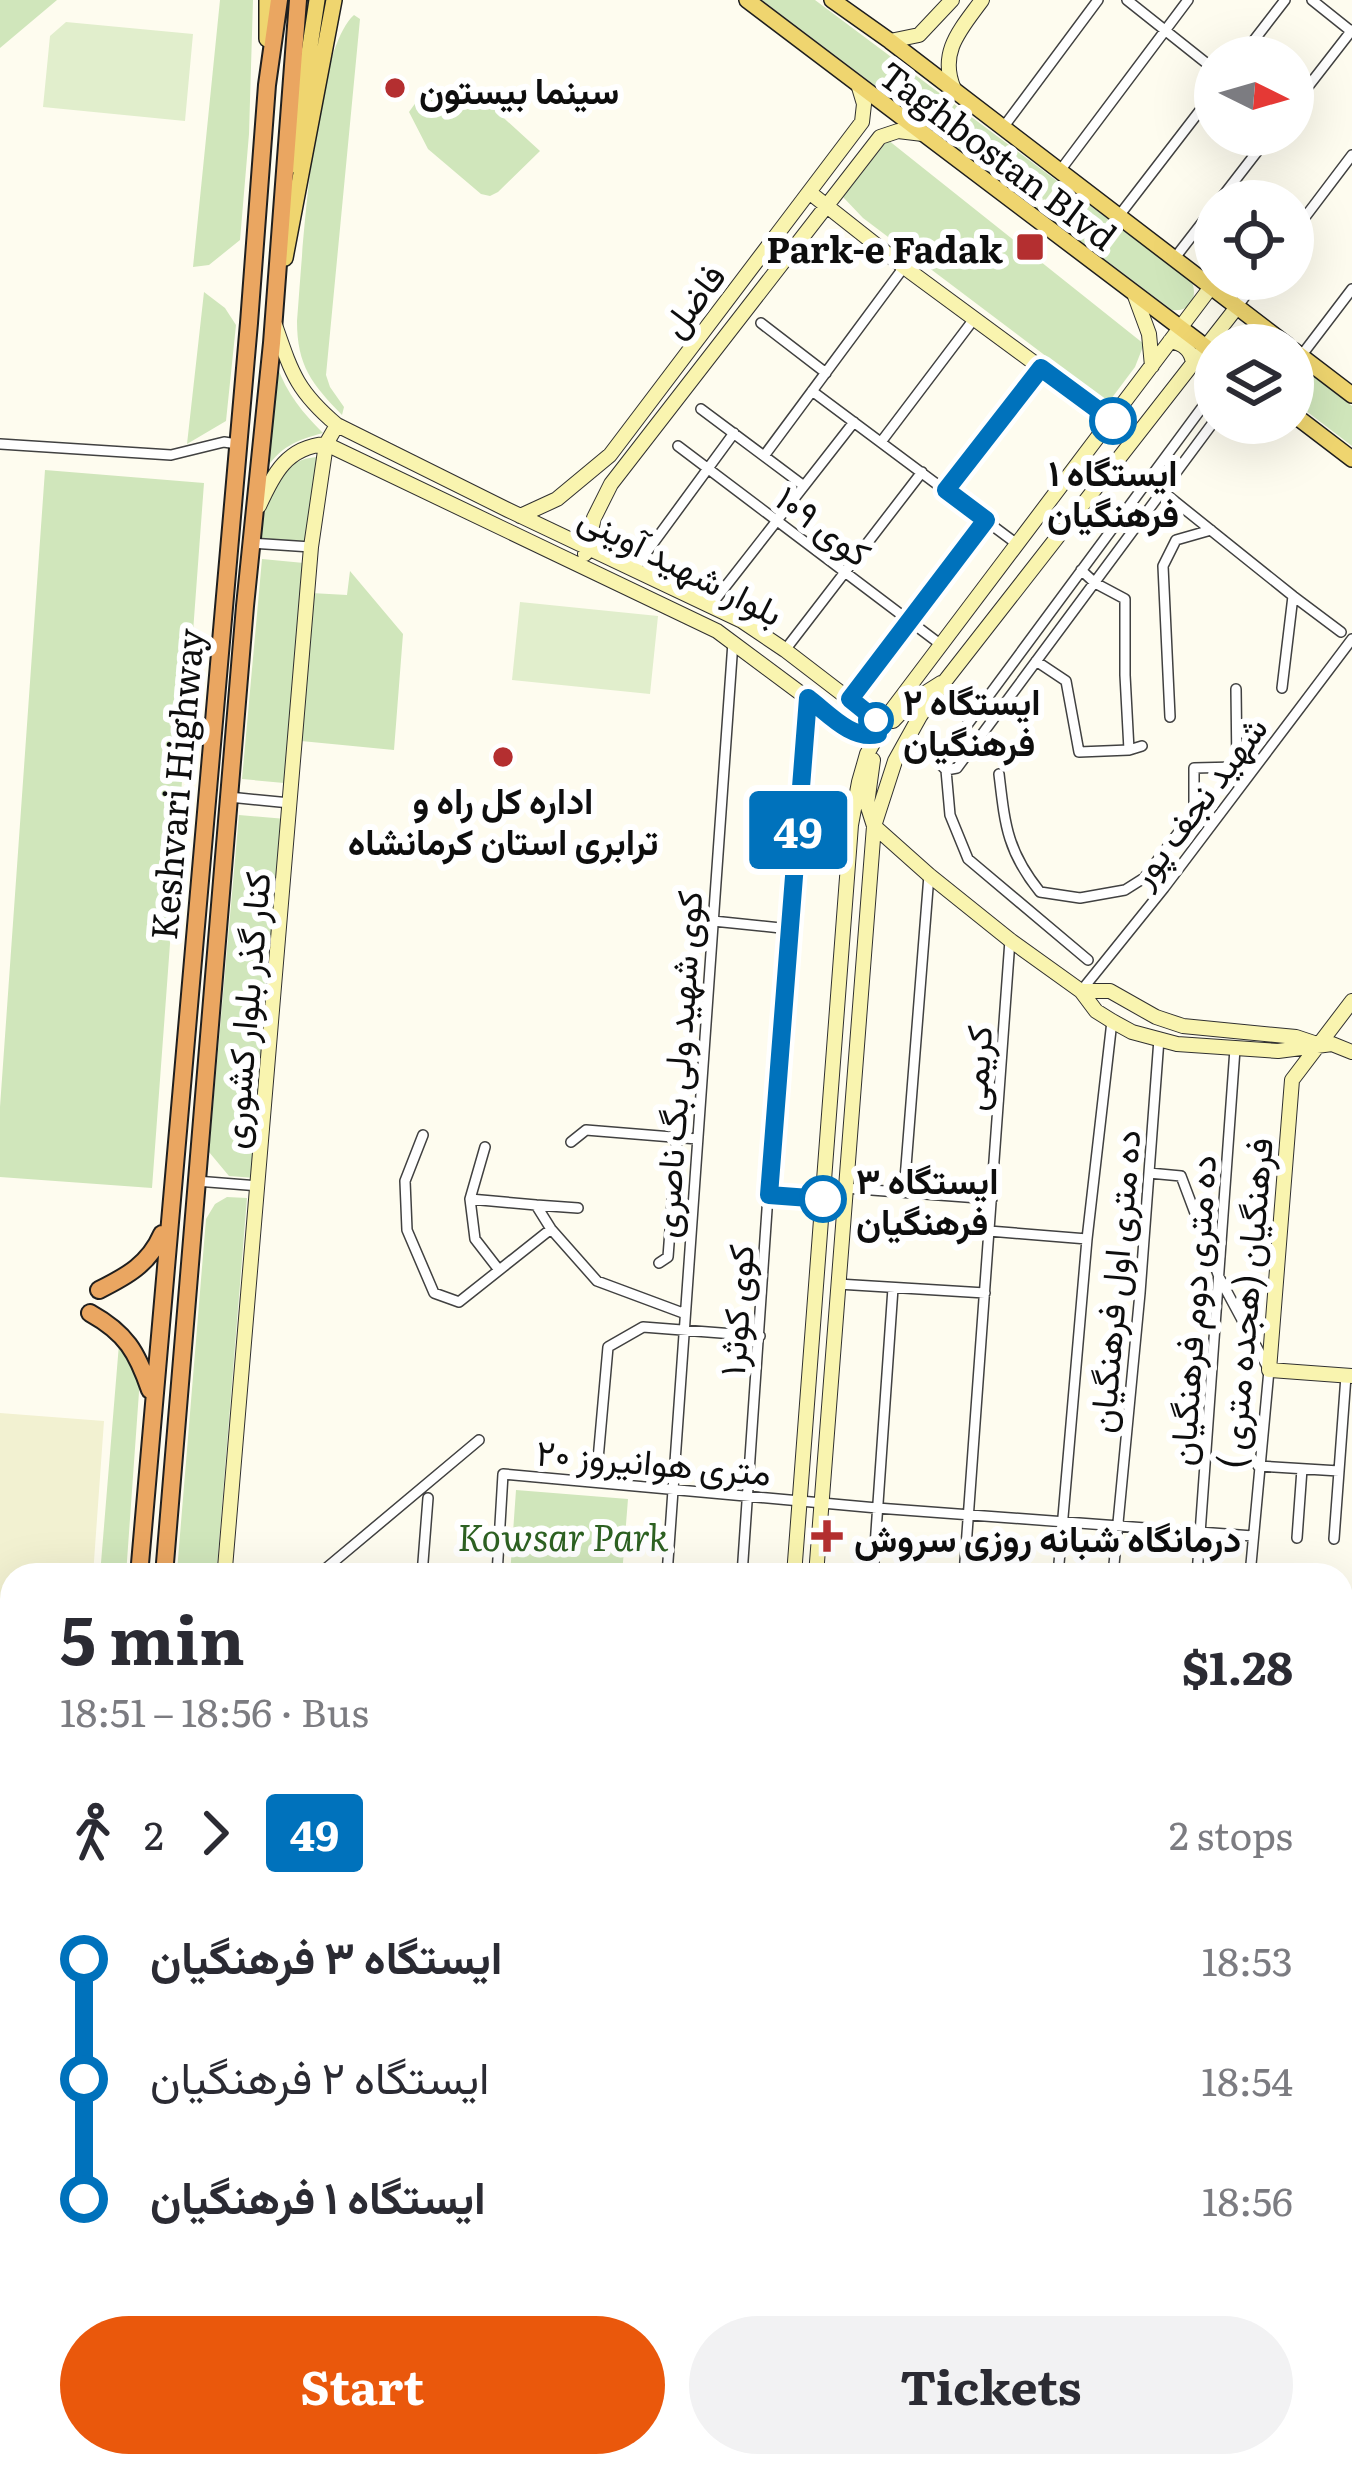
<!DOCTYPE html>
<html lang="en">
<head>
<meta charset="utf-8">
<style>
	body { margin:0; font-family:Literata,Vazirmatn,serif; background:#f2f2f3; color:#2b2b33; height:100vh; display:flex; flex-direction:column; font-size:45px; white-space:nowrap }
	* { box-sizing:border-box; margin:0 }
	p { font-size:39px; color:#7c7c81 }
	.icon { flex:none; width:66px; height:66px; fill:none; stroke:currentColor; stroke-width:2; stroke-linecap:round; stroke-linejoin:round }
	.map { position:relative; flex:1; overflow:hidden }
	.drawer { position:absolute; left:0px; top:1563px; width:1353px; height:915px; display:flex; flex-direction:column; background:#fff; border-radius:36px 36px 0 0; box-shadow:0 12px 48px #0002 }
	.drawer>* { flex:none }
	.badge { padding:0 24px; border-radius:9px; font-size:42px; line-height:78px }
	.needle { width:78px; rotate:95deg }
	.tools { position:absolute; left:1194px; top:36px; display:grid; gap:24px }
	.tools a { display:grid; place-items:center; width:120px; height:120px; border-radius:50%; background:#fff; box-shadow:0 12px 48px #0002; font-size:60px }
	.map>.badge { position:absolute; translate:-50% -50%; box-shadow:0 0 0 6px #fff }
	.legs { display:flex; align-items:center; gap:18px; height:132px; padding:0 60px; font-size:39px }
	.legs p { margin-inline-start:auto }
	.overview { display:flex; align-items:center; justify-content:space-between; height:204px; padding:0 60px }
	h1 { font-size:66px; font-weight:700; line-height:90px }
	.cta { display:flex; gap:24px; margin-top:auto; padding:24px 60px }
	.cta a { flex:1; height:138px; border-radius:72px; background:#ea580c; color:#fff; font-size:48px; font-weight:700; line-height:138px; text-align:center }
	.cta a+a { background:#f2f2f3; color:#2b2b33 }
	ul { padding:0 60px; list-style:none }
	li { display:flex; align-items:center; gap:42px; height:120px; font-size:45px }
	li i { display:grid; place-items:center; width:18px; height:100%; margin:0 15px; background:currentColor }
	li i::after { content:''; width:30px; height:30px; margin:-15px; border:9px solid; border-radius:50%; background:#fff }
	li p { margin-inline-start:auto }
	li:first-child i { background:linear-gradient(#0000 50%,currentColor 0) }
	li:last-child i { background:linear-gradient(currentColor 50%,#0000 0) }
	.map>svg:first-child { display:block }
</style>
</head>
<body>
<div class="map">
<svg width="1352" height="2477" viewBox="0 0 1352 2477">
	<rect width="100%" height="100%" fill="#fefcef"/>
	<path fill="#f2f1d1" d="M0,1413L104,1421L93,1575H12V1663L3,1664L0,1671Z
		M0,1743L12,1756V1917L0,1910Z
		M0,2074L12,2081V2162L0,2155Z"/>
	<path fill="#d0e6bb" d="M0,0H57L0,48Z
		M220,0H253L249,134L240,240L209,265L193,267Z
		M762,0H815L1192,282C1198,298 1190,312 1172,310Z
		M354,15L360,19L326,375L330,387L344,407L342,415C312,384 297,366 297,321C302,261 313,51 354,15Z
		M473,90L540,151L498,192L490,196L481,194L428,149L409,112L424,91H434L453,108Z
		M888,140L1144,344L1135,367L1108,403L863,218L843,197Z
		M204,292L225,308L236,325L226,421L187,444Z
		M1293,361L1352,406V446L1293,401Z
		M277,366C287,394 303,413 323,433C297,440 279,447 265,471Z
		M317,457L307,542L258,538C266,502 273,460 317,457Z
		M45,470L204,483L152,1188L0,1177V1107Z
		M262,559L304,563L284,783L242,779Z
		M350,571L403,634L394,750L301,741L311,593L347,595Z
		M239,815L286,819L255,1178L229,1176L209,1152Z
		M227,1197L247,1198L217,1568L194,1575H179L177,1571L206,1219L215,1204Z
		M119,1344L140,1378L126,1575H100Z
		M516,1490L628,1499L622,1575H510Z
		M1341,1627L1352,1637V1789L1341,1780Z"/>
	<path fill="#e1eecc" d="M66,22L193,34L185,121L43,107L50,36Z
		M520,602L658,616L650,694L512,680Z
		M1341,2044L1352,2045V2281H1341Z"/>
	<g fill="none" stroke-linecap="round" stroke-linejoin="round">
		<g stroke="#414141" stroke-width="12">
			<path id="street" d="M1127,0L1215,70
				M1312,0L1352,32
				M1241,57L1285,0
				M1293,106L1352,30
				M1002,129L1098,0
				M1059,172L1188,0
				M1219,201L1270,135
				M1118,217L1215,91
				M1293,233L1352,155
				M1174,259L1215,206
				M1237,307L1258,279
				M761,323L826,373
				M1301,356L1352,289
				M1215,390L939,763L946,770L957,768L1215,420
				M812,391L1017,544
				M701,409L804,486
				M881,442L974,319
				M0,444L171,455L224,442L237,444
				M678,446L940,644
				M764,456L904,267
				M946,490L1041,368
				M1162,491L1293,596L1282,688
				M251,543L311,547
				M635,568L734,433
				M1081,570L1095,583L1125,599V675L1129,750
				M1293,596L1341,632
				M711,605L854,422
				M785,650L922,472
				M1036,661L1066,681L1079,752L1129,750L1142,746
				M850,699L986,520
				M1170,717L1163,566L1176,540L1211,530
				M946,770L950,815L968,859L1088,960
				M999,774C1005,825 1007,851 1040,892L1080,898L1125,890L1144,878L1194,812V768L1237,767L1236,689
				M229,797L290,803
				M713,921L790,929
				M1081,991L1164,888L1352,639
				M423,1135L405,1181L407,1230L434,1293L459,1302L551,1229
				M571,1142L586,1130L697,1139
				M485,1147L470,1199L536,1205L551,1229L597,1281L683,1313
				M1149,1173L1181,1176L1219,1277L1269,1370L1250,1575
				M196,1181L258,1186
				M845,1188L992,1199
				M904,1192L929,875
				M768,1195L823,1199
				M470,1199L475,1239L499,1270
				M536,1205L578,1208
				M989,1231L1087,1239
				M659,1263L668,1257L677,1137
				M838,1284L985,1293
				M1258,1466L1339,1471
				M596,1482L608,1347L643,1327L760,1336
				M1297,1538L1302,1469
				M1334,1539L1346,1376
				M348,1573L380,1575
				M318,1575L479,1440
				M422,1575L428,1498
				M497,1575L503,1474L877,1508L1253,1536
				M667,1575L733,642
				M742,1575L768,1195L808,698
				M873,1575L893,1288
				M964,1575L1010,940
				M1058,1575L1087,1239L1112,1021
				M1113,1575L1140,1293L1159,1039
				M1197,1575L1235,1049
				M1341,1909L1351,1803
				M1341,1927L1352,1928
				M1341,2294L1352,2295
				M516,2466L533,2477
				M153,2477L154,2466
				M206,2477L207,2466
				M286,2477L292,2466
				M340,2477L347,2466
				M430,2477L437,2466
				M539,2477L545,2466
				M654,2477L655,2466
				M821,2477L822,2466
				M897,2477L898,2466
				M984,2477L985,2466
				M1066,2477L1067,2466
				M1141,2477L1142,2466
				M1187,2477L1188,2466"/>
		</g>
		<g stroke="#303030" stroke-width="16">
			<path id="secondary" d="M890,41L919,35L952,0
				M954,89C938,52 961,29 982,0
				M809,192L904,267L1113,421
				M1135,296L1149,334L1152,366
				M275,325C292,374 297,391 337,425L508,510L742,621L785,650L871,716L876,720L878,734
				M1170,341C1183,344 1191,349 1193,363
				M259,506C274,473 287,447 326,444L717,631L850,730L865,737L878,734
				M520,516L557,499L610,455L862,122L864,104L858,84
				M585,554L594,518L611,484L880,137L898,131L923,134
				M893,721L911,702L941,683
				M873,760L867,804L874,826L929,875L1010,940L1081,991L1096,1011L1112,1021L1132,1032L1177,1044L1278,1051L1332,1044L1352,1052
				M1081,991H1110L1156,1017L1183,1026L1296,1037L1317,1044
				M1352,1001L1292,1080L1269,1370L1352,1376
				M213,1575L225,1568L311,547L326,444L337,425
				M794,1575L851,825L859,782L867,754L891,711L1211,287
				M816,1575L874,826L895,761L920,716L945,681L1237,307
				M107,2466L112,2477
				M725,2477L726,2466
				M747,2477L748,2466"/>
		</g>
		<g stroke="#1f1f1f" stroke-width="18">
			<path id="primary" d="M267,0V39
				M747,0L1215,354
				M832,0L890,41L1287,345
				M292,165L317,0
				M285,258L334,0
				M1293,350L1352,395
				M1293,414L1352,459"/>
		</g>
		<g stroke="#1f1f1f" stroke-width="20">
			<path id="highway" d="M99,1290C127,1276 149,1264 162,1234
				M90,1313C126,1333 137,1352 150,1390
				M139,1575L249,323L267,85L279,0
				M164,1575L245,606L272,343L298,0
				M66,2477V2466
				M91,2477L92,2466"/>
		</g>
		<use href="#street" stroke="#fff" stroke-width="9"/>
		<use href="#secondary" stroke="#f9f4af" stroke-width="14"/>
		<use href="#primary" stroke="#efd56f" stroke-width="15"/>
		<use href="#highway" stroke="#eaa661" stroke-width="16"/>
	</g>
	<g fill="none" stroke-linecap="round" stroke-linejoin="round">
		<g stroke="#fff" stroke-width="27">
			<path id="line-1" d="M823,1199L769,1195L808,698C828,713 852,741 878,734L876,720L850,699L986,520L946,490L1041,368L1113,421"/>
		</g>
		<use href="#line-1" stroke="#0072bc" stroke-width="18"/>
	</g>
	<g fill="#b42f30" stroke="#fff" stroke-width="4.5">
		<circle cx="395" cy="88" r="12"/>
		<rect x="1015" y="232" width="30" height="30" rx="6"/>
		<circle cx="503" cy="757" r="12"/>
		<path d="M821 1518h12v12h12v12h-12v12h-12v-12h-12v-12h12z"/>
	</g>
	<g fill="#fff" stroke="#0072bc" stroke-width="6">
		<circle cx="1113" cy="421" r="21"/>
		<circle cx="876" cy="720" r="15"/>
		<circle cx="823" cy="1199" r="21"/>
	</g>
	<g text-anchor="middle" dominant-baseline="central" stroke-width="12" stroke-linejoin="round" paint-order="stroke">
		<g font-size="36" font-weight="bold" fill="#0e0e0e" stroke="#fff" text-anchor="start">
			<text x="419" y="88">سینما بیستون</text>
			<text x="1003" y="247" text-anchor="end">Park-e Fadak</text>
			<text x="503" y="798" text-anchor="middle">اداره کل راه و<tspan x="503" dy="41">ترابری استان کرمانشاه</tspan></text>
			<text x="854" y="1536">درمانگاه شبانه روزی سروش</text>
		</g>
		<g font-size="36" fill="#0e0e0e" stroke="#fff">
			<text transform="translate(999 154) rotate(37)">Taghbostan Blvd</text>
			<text transform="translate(691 299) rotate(-53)">فاضل</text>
			<text transform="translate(825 524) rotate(37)">کوی ۱۰۹</text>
			<text transform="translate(682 563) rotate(27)">بلوار شهید آوینی</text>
			<text transform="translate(175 784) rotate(-85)">Keshvari Highway</text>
			<text transform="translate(1196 800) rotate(-53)">شهید نجف پور</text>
			<text transform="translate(243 1010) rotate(-85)">کنار گذر بلوار کشوری</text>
			<text transform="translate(675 1064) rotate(-86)">کوی شهید ولی بگ ناصری</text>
			<text transform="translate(974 1068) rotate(-86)">کریمی</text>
			<text transform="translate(1112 1281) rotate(-85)">ده متری اول فرهنگیان</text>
			<text transform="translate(1243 1303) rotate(-85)">فرهنگیان (هجده متری )</text>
			<text transform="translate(734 1310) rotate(-86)">کوی کوثر۱</text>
			<text transform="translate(1190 1310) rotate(-86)">ده متری دوم فرهنگیان</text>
			<text transform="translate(654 1460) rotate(5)">۲۰ متری هوانیروز</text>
		</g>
		<g font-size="36" font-weight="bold" fill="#0e0e0e" stroke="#fff" text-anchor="start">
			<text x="1113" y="470" text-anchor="middle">ایستگاه ۱<tspan x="1113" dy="41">فرهنگیان</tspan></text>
			<text x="903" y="699">ایستگاه ۲<tspan x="903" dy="41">فرهنگیان</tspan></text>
			<text x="856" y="1178">ایستگاه ۳<tspan x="856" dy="41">فرهنگیان</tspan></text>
		</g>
		<g font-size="36" font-style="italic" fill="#2d6122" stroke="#fff">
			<text x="563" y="1535">Kowsar Park</text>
		</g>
	</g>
</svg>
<div class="tools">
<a><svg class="needle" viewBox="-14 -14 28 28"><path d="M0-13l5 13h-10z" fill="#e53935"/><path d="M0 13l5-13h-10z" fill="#7c7c81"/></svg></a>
<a><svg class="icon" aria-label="locate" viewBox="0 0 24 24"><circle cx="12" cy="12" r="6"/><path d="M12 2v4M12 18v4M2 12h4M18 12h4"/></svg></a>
<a><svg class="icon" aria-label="layers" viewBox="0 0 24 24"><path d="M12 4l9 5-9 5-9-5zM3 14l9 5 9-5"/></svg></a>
</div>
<b class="badge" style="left:798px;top:830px;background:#0072bc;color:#fff">49</b>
<section class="drawer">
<div class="overview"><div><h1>5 min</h1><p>18:51 – 18:56 · Bus</p></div><b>$1.28</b></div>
<div class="legs"><svg class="icon" aria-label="walk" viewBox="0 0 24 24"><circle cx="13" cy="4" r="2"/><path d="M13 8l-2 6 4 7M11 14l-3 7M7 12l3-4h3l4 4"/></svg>2<svg class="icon" aria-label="forward" viewBox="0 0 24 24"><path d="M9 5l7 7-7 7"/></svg><b class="badge" style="background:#0072bc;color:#fff">49</b><p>2 stops</p></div>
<ul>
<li><i style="color:#0072bc"></i><b>ایستگاه ۳ فرهنگیان</b><p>18:53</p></li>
<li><i style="color:#0072bc"></i><span>ایستگاه ۲ فرهنگیان</span><p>18:54</p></li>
<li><i style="color:#0072bc"></i><b>ایستگاه ۱ فرهنگیان</b><p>18:56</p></li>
</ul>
<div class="cta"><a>Start</a><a>Tickets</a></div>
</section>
</div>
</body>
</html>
